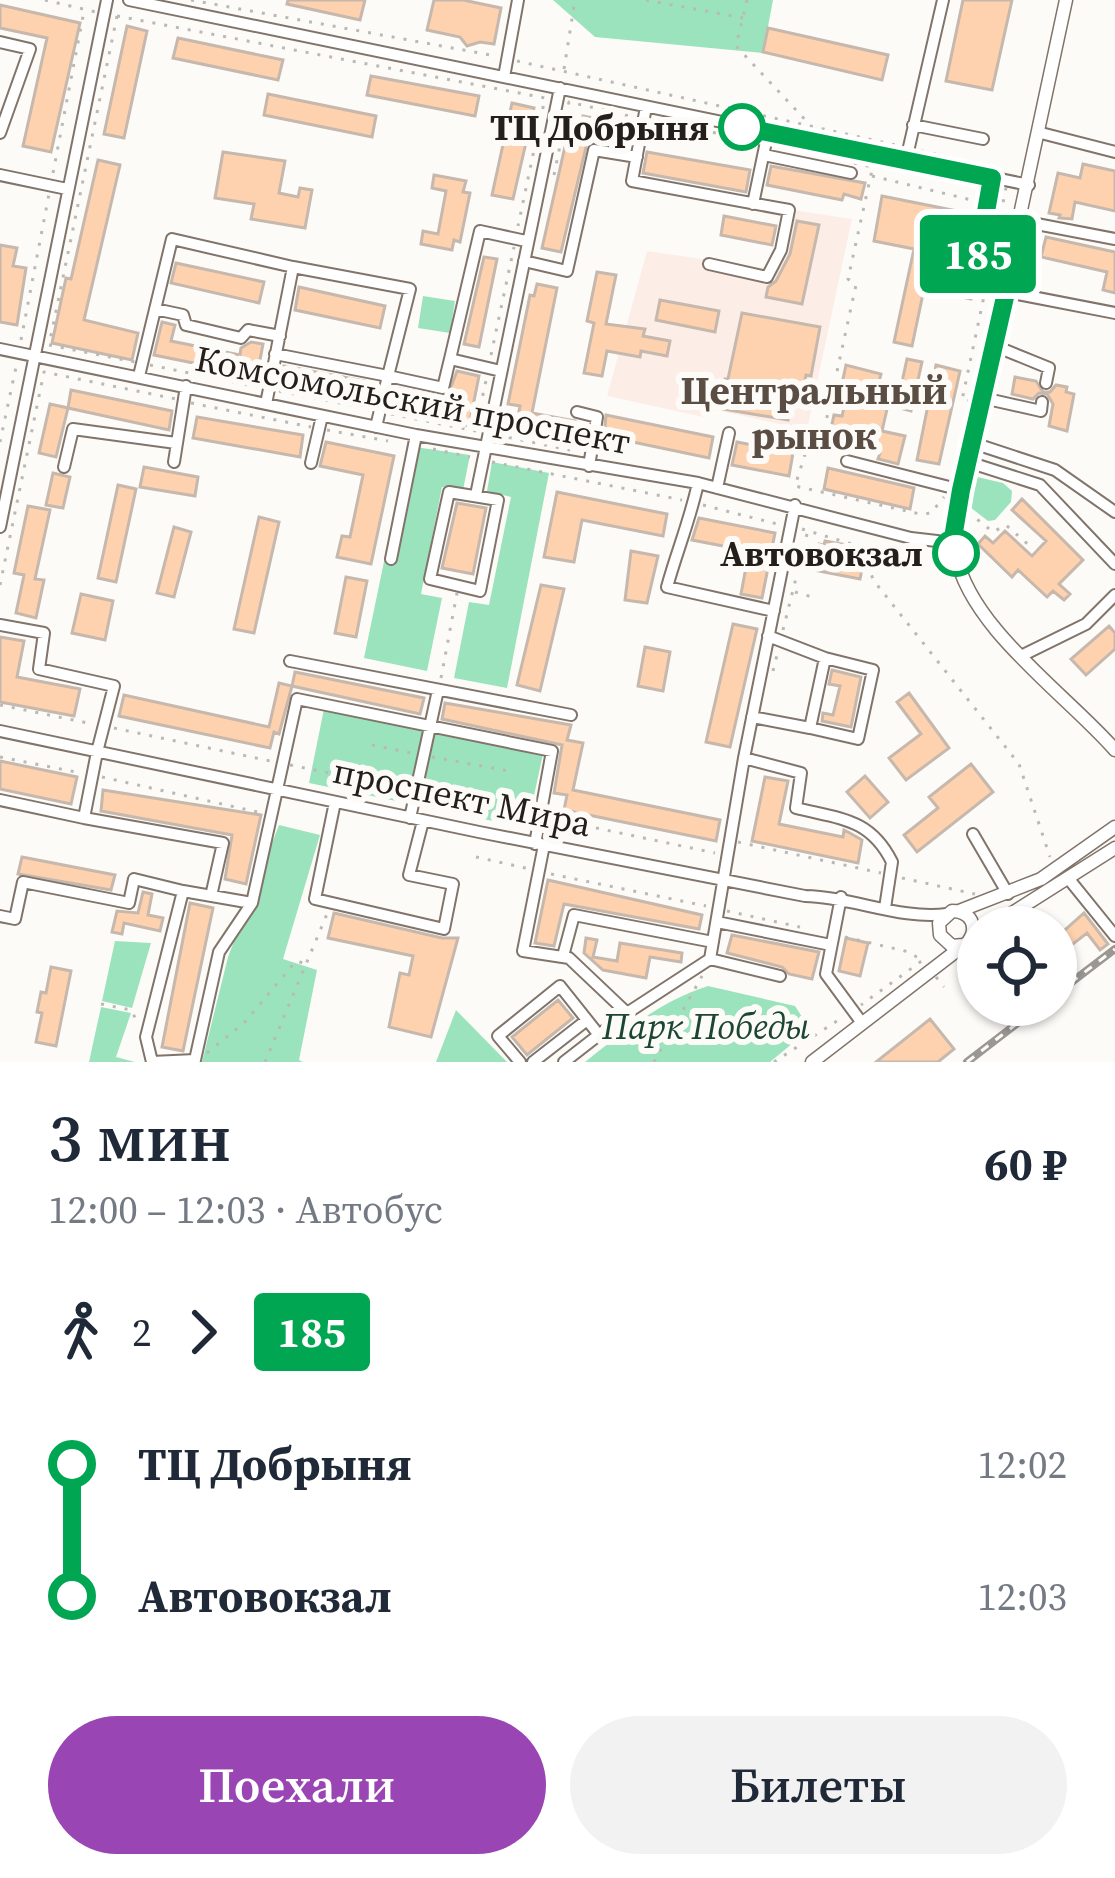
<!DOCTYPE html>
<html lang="ru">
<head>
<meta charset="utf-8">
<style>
	body { margin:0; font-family:"Source Serif 4",serif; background:#f2f2f3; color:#1f2937; height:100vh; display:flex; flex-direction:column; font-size:45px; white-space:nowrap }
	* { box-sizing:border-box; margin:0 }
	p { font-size:39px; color:#747a83 }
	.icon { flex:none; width:66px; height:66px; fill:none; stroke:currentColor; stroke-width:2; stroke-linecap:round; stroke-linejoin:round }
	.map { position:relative; height:1062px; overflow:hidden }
	.sheet { display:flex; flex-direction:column; background:#fff; flex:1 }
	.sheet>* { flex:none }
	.badge { padding:0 24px; border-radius:9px; font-size:42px; line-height:78px }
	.fabs { position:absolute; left:957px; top:906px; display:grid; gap:24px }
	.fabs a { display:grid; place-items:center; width:120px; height:120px; border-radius:50%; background:#fff; box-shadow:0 3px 9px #0004; font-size:60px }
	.map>.badge { position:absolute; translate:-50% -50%; box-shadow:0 0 0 6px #fff }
	.legs { display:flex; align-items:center; gap:18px; height:132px; padding:0 48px; font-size:39px }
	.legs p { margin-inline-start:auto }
	.headline { display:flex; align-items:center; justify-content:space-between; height:204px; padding:0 48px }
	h1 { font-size:66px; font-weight:600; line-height:90px }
	.action { display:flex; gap:24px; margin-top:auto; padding:24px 48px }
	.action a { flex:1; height:138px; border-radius:72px; background:#9945b3; color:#fff; font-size:48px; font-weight:600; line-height:138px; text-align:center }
	.action a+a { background:#f2f2f3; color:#1f2937 }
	ul { padding:0 48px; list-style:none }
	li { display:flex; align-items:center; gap:42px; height:132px; font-size:45px }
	li i { display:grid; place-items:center; width:18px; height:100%; margin:0 15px; background:currentColor }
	li i::after { content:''; width:30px; height:30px; margin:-15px; border:9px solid; border-radius:50%; background:#fff }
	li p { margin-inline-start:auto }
	li:first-child i { background:linear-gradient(#0000 50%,currentColor 0) }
	li:last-child i { background:linear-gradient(currentColor 50%,#0000 0) }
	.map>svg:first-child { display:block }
</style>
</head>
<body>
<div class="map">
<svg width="1115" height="1062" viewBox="0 0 1115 1062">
	<rect width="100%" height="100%" fill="#fdfbf8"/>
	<path fill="#fceee7" d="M786,209L852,219L807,430L711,409L708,418L607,396L647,251L772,269Z"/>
	<path fill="#9be3bd" d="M553,0H773L763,53L595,37Z
		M423,296L455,301L450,333L418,328Z
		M408,446L470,455L463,490L442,487L421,594L442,598L427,671L364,658Z
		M492,462L549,473L507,688L454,678L469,602L489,605L511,497L487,491Z
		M973,476L1003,483L1012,491L1011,502L995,520L988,521L966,504Z
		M324,709L543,754L527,828L309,783Z
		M279,825L320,835L283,959L317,970L299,1060L303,1062H202L228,957Z
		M115,941L151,943L132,1008L102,1001Z
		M708,986L795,1006L810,1029L770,1062H585C624,1031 661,1001 708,986Z
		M101,1007L131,1013L116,1057L135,1062H89Z
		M456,1010L507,1062H436Z"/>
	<path fill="#fed2ae" stroke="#c6b8ad" stroke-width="3" d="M288,0H365L360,20L287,4Z
		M434,0H463L501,8L494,44L480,42L467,46L460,37L427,30Z
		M963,0H1012L992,90L946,81Z
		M0,5L80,23L51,152L23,146L47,38L0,28Z
		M127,26L147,31L124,138L104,134Z
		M768,28L888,55L882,80L763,52Z
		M178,38L283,60L278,80L173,58Z
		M371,76L479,96L475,116L367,95Z
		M268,94L376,116L372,137L264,115Z
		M512,103L534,108L513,199L492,195Z
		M583,116L633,126L629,146L587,143L561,252L542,248L566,142L577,145Z
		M223,152L285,161L279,193L298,197L300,188L312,190L305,228L251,219L254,204L215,198Z
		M647,152L750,170L746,192L643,173Z
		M98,160L120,165L84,320L138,333L132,360L52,343L66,278L71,279Z
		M1083,164L1115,171V211L1075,202L1072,219L1059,218L1060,215L1049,213L1058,173L1080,178Z
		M771,166L865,183L861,199L844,194L842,200L767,185Z
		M434,175L466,181L463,192L470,193L460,242L454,240L452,250L421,244L423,231L438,234L446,191L432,188Z
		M882,196L967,213L957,266L966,268L976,278L971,299L924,289L912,346L894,342L914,249L874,241Z
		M724,216L776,226L772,245L721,235Z
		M797,221L819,225L802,304L766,297L768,287L776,281L790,254Z
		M1046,237L1115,252V293L1103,290L1107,272L1041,257Z
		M0,245L17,248L13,266L26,268L17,325L0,322Z
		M484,257L497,259L479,347L464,344Z
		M176,263L264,282L259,303L171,283Z
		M597,272L616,275L606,324L645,329L643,336L670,341L667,356L641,351L640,357L607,351L602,376L584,373L594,323L587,321Z
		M537,284L557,288L532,413L575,421L571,443L515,432L520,406L508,404L530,295L534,296Z
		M299,287L385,306L380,328L295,310Z
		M660,300L719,311L715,332L656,320Z
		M742,313L820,327L811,376L806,375L801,399L792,398L788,420L723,409L725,379H728Z
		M162,322L175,325L171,341L240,355L241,348L251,342L263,344L257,376L154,355Z
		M907,359L922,362L911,411L888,405L882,431L905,436L898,464L878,459L880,453L828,442L834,415L842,416L848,390L841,388L846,365L881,374L878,386L900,391Z
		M936,365L960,371L939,464L917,460Z
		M284,366L364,381L359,404L279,388Z
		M457,371L479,376L469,426L390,410L395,388L447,397Z
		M1015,377L1036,381L1043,392H1050L1056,385L1067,387L1066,392L1074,394L1067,431L1049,426L1053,404L1047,394L1039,393L1033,399L1012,394Z
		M71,390L172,411L169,430L68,408Z
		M50,404L68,408L56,457L39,453Z
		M606,415L713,437L709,458L604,436Z
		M197,417L303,435L300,457L193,438Z
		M326,442L394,456L371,564L337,557L342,536L350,537L363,475L320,466Z
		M737,442L793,453L789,476L732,465Z
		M144,467L198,477L195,496L140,487Z
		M828,468L914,488L910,509L824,489Z
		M53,473L70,477L63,508L46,505Z
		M118,485L136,489L116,582L98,578Z
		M557,492L667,514L663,536L582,520L574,562L544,557Z
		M1022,499L1083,560L1059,584L1070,594L1064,600L1053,591L1047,597L1018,570L1012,577L978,544L985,536L993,543L1005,531L1032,556L1046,541L1012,510Z
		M457,503L486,508L473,574L442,568Z
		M28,506L50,510L35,579L44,580L36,618L16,613L24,575L14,573Z
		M259,517L279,522L254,633L234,629Z
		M699,518L775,533L762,598L741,594L749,551L692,540Z
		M174,527L191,532L174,597L157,593Z
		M825,541L852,546L851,552L865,554L860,579L814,570L819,544L824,545Z
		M631,551L658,556L647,603L625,600Z
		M346,577L367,581L356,637L335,633Z
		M541,585L564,589L540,691L517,685Z
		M81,594L113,601L105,640L72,633Z
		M733,624L757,629L730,747L706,742Z
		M1109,626L1115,633V649L1086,675L1071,659Z
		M0,637L24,641L17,677L80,689L74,716L0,702Z
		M645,647L670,652L663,691L638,686Z
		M832,670L861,677L851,727L822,721L823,713L833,715L840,686L829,684Z
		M295,672L424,698L420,714L292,686Z
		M279,683L292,686L279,734L274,732L270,748L119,716L124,695L269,727Z
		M909,693L949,748L906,780L889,758L921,734L897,702Z
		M445,703L571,725L567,740L583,743L573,790L720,820L716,841L564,810L567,795L554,793L562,745L442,719Z
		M0,761L77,777L71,804L0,789Z
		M971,764L993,792L917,852L904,835L938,808L929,797Z
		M865,776L888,802L870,818L847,792Z
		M765,777L788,781L779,824L843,837L844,830L848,832L862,840L858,863L752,841Z
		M103,790L261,815L246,884L225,879L232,835L101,811Z
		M22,857L115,875L111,890L18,874Z
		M548,880L702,915L699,929L564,904L554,946L535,943Z
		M143,892L152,894L148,915L163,918L160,931L124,923L122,934L112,932L117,911L138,913Z
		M190,903L213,908L183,1051L162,1047Z
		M334,913L442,938H458L431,1037L389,1027L400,973L409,975L413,956L328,938Z
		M1084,913L1108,944L1100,950L1087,933L1056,957V938Z
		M732,935L819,952L812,979L789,974L782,967L727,953Z
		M586,938L597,940L593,957L617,961L620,943L682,953L681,962L650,957L646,978L603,970L584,953Z
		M846,938L868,943L860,976L839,971Z
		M51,967L71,971L56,1046L36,1042L42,1013L37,1012L41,992L46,993Z
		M558,1000L573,1018L527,1055L512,1037Z
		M930,1019L954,1049L938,1062H876Z"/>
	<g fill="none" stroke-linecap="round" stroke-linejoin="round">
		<g stroke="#81746a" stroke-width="14">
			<path id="minor" d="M129,0L1029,185
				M0,42L30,49L0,133
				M504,77L518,0
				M646,107L632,181L789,210L781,250L767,277L709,264
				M913,125L983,139
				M1041,133L1115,152
				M764,155L851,173
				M906,160L943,0
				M0,175L67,189
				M992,178L976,268L1010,275
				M753,204L768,132
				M1021,221L1115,239
				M524,261L567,271L594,150L637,157
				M1007,292L1115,313
				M155,309L183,315L186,325L241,338L248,330L280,336
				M995,346L1049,368L1046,383
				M0,349L416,435L698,483L911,538L954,543
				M275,354L388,376L410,289L293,267
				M450,359L480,231L526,241
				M139,376L172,239L293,267L266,404
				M983,398L1041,411L1042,402
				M577,412L597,417L589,466
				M376,427L388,376L443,388L450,359L501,371
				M973,443L1055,470L1115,512
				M847,461L961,490
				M174,462L186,386
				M968,462L1040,485L1115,564
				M311,463L322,416
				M64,467L73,429L176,443
				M698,483C690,520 677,551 667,587L774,611
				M717,488L729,433
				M449,492L498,500L480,591L430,579Z
				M476,495L560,88
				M0,527L107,0
				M391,559L416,435
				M0,625L44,633L39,669L114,686L97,752
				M1023,655L1086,624L1115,595
				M290,661L571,715
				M752,717L810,728L825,658L768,636
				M810,728L858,739L873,670L825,658
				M0,731L479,832L805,896C853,897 900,920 947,914
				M744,758L801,773L796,808C840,819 870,818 892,862L885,908
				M0,800L84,818L97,752
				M335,802L315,899L444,929L453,884L409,875L423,821
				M84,818L223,843L211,896
				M410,818L438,690
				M973,834L1008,894
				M544,845L523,951L569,958L627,1013
				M1068,878L1115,936
				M841,897L826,974L862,1023
				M0,916L15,919L23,882L129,903L134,879L183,891
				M717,922L831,945
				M563,956L574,915L713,942
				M710,959L744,758L795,505
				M710,959L780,976
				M152,1062L146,1037L183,891L252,903L297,699L552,751L535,844
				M152,1062L195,1060L219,952L252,903
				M520,1062L498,1036L560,986L599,1035
				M533,1062L587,1020
				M564,1062L627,1013L710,959"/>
		</g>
		<g stroke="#81746a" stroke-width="15">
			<path id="major" d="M1066,0L961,490C957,512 952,533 956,555C970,628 1067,695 1115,750
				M959,911L1041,879L1115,827
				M990,927L1115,848
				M812,1062L968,942C979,927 971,911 952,911L939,923L940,935L952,946L963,945"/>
		</g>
		<path stroke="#bbb9b5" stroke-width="3" stroke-dasharray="3 9" stroke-linecap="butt" d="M45,0L96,12
			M191,0L496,56
			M646,0L743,18
			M747,0L736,46L811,126
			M117,16L49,345L135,362
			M117,16L545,98L518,226
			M517,61L900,146
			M564,69L575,0
			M654,121L757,141
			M921,151L941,155
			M874,161L848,279L856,285L822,440L806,451L795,486L920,514L931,513L944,497
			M854,163L872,167
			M53,173L84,11
			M554,175L569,102L633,117
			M872,176L980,202
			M991,261L1006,188
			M21,340L49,194
			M491,355L514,247
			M150,365L258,387
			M279,391L370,409
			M970,401L962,400L987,282
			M191,403L311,427
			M391,414L476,431
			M327,430L388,441
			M475,431L487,376
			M497,435L570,450
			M0,442L16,367
			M433,449L470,457
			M492,462L682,500
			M703,505L781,525
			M968,512L993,532L1006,525L1032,548
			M802,529L868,549L869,570L874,581L1019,764L1050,857
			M0,585L44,372L176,399
			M795,592L812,597
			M783,630L808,530
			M773,671L778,651
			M441,678L457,593
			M0,705L93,724
			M114,728L275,762
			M372,745L411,753
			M0,757L81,773
			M432,757L509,771
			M290,765L404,788
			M102,777L262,813
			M425,793L527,814
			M549,818L715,853
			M738,842L881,873
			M476,857L530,869
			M551,874L706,906
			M902,878L975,894
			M727,911L800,927
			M845,937L905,951L923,960L861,1005
			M936,977L944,987
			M101,1004L131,1010L139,1025
			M207,1053L245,1022L296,961L307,964
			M265,1062L327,914
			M654,1062L702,976
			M774,1062L843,1017"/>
		<use href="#minor" stroke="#fff" stroke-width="10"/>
		<use href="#major" stroke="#fff" stroke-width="12"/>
		<g stroke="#9b9894" stroke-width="8">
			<path id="rail" d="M1056,994L1115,949
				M967,1062L1041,1005"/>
		</g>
		<use href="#rail" stroke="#fdfbf8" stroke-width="3" stroke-dasharray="9" stroke-linecap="butt"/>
	</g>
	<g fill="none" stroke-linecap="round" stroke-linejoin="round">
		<g stroke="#fff" stroke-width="27">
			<path id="line-1" d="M742,127L992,178L976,268L1010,275L961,490L954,532L956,553"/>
		</g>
		<use href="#line-1" stroke="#00a651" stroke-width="18"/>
	</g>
	<g fill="#fff" stroke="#00a651" stroke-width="6">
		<circle cx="742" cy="127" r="21"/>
		<circle cx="956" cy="553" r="21"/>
	</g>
	<g text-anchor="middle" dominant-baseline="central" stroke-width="12" stroke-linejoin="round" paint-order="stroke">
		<g font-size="36" font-weight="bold" fill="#241f1b" stroke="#fdfbf8" text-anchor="end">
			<text x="709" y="127">ТЦ Добрыня</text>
			<text x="923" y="553">Автовокзал</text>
		</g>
		<g font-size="36" fill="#241f1b" stroke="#fdfbf8">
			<text transform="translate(413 400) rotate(11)">Комсомольский проспект</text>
			<text transform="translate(462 797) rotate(12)">проспект Мира</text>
		</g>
		<g font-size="36" font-style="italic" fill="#1c4532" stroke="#fdfbf8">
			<text x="706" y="1026">Парк Победы</text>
		</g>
		<g font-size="39" font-weight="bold" fill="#594d44" stroke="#fdfbf8">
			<text x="814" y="390">Центральный<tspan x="814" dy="45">рынок</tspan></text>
		</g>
	</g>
</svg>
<div class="fabs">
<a><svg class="icon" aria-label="locate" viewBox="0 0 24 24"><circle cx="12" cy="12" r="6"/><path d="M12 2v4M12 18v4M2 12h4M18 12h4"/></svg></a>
</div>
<b class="badge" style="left:978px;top:254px;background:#00a651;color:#fff">185</b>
</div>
<section class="sheet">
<div class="headline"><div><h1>3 мин</h1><p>12:00 – 12:03 · Автобус</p></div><b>60 ₽</b></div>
<div class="legs"><svg class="icon" aria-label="walk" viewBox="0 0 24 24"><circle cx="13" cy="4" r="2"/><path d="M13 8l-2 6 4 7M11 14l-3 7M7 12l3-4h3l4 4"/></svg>2<svg class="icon" aria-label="forward" viewBox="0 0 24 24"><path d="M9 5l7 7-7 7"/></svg><b class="badge" style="background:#00a651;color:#fff">185</b></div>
<ul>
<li><i style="color:#00a651"></i><b>ТЦ Добрыня</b><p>12:02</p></li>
<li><i style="color:#00a651"></i><b>Автовокзал</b><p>12:03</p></li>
</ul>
<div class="action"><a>Поехали</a><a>Билеты</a></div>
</section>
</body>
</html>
